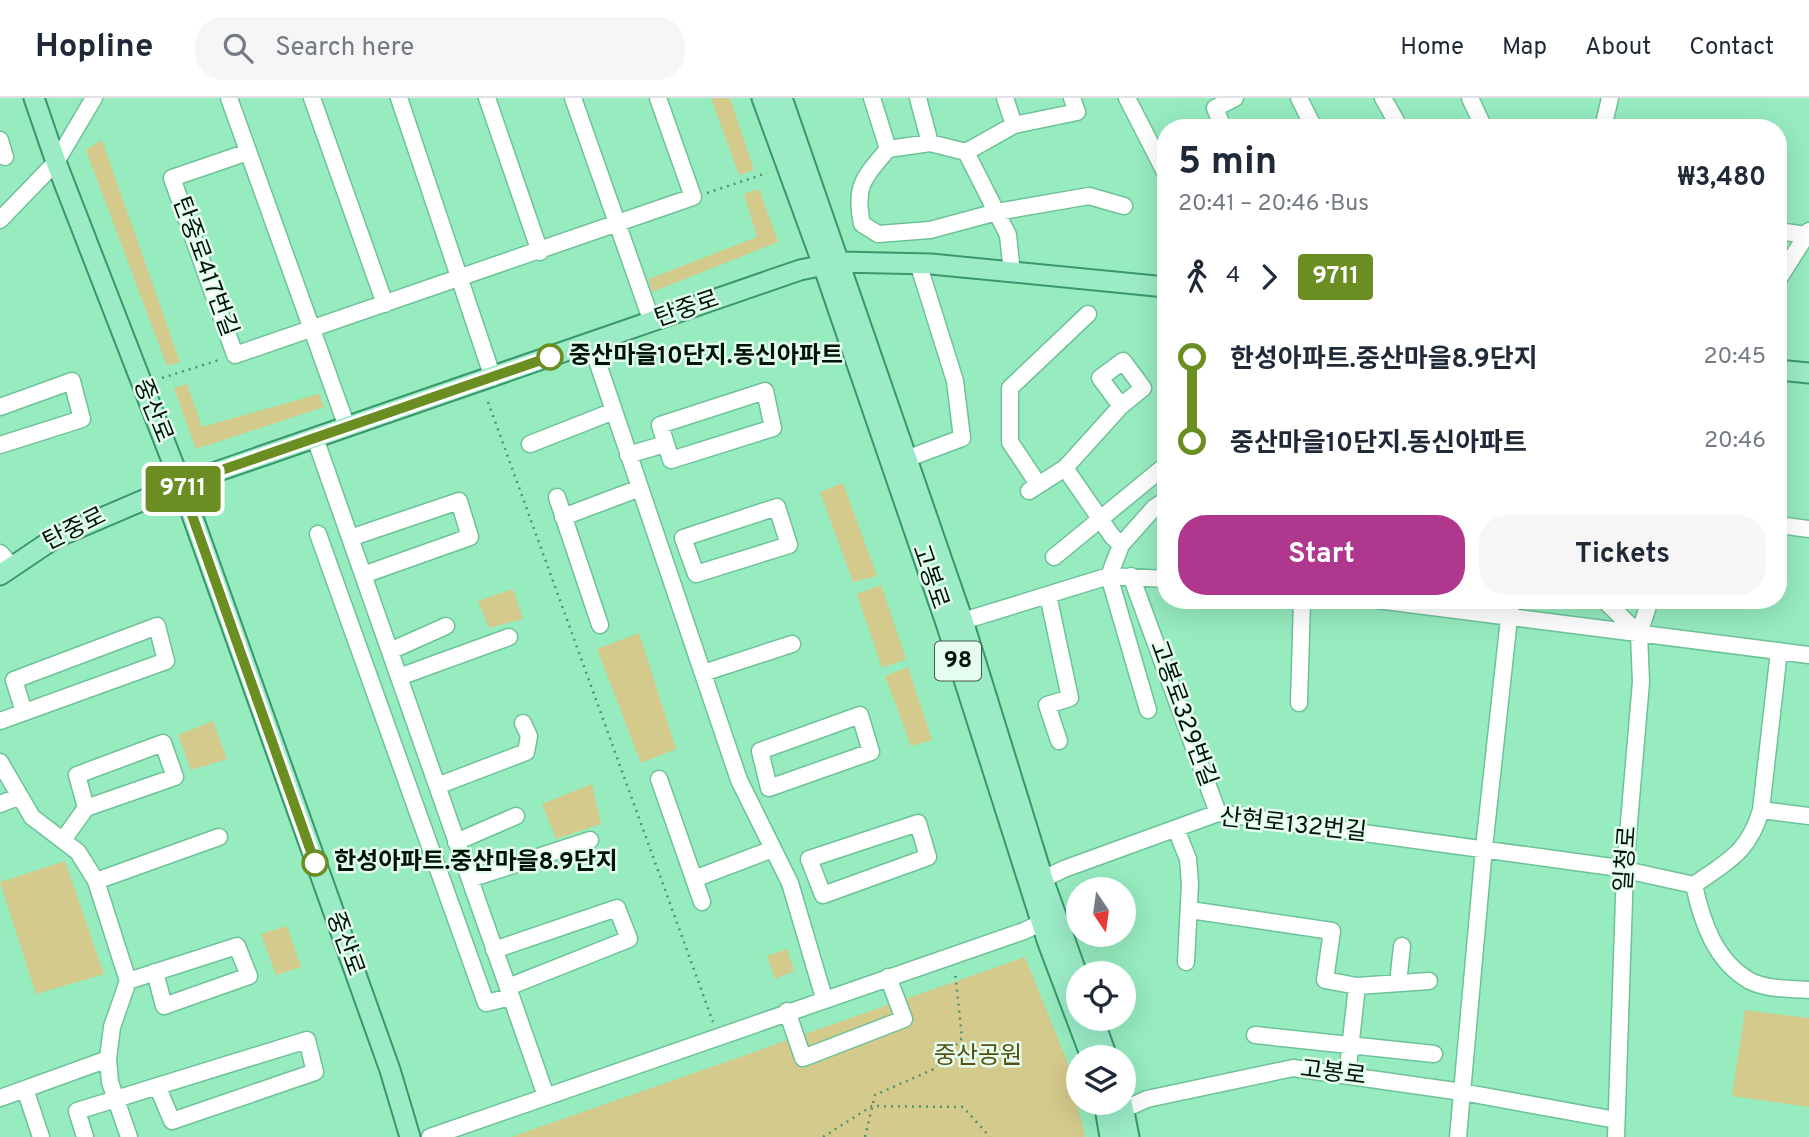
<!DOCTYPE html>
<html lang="en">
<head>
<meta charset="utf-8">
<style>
	body { margin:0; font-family:Overpass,"Noto Sans KR",sans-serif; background:#f6f6f7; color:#1f2937; height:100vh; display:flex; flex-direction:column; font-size:26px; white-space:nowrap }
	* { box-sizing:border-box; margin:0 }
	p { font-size:23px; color:#747a83 }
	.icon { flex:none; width:38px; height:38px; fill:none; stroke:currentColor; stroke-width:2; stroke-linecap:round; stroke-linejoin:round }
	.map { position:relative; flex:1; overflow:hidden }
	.panel { position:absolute; left:1157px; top:21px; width:630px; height:490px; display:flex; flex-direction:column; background:#fff; border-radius:28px; box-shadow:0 7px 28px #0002 }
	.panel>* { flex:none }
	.badge { padding:0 14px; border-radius:5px; font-size:24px; line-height:46px }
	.needle { width:46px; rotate:167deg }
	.tools { position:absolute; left:1066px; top:779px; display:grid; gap:14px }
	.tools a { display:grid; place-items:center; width:70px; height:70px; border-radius:50%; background:#fff; box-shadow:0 7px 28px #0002; font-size:35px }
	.map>.badge { position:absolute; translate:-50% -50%; box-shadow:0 0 0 4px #fff }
	.legs { display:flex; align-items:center; gap:10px; height:77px; padding:0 21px; font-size:23px }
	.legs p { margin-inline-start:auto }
	.summary { display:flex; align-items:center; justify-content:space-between; height:119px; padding:0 21px }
	h1 { font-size:38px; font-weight:700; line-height:52px }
	.cta { display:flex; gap:14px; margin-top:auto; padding:14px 21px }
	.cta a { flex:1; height:80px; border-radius:28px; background:#af388e; color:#fff; font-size:28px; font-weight:700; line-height:80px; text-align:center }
	.cta a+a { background:#f6f6f7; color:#1f2937 }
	ul { padding:0 21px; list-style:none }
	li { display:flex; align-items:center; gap:24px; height:84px; font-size:26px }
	li i { display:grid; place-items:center; width:10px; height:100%; margin:0 9px; background:currentColor }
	li i::after { content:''; width:18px; height:18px; margin:-9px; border:5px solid; border-radius:50%; background:#fff }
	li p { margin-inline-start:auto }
	li:first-child i { background:linear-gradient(#0000 50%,currentColor 0) }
	li:last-child i { background:linear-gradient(currentColor 50%,#0000 0) }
	header { display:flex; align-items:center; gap:42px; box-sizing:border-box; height:98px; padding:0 35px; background:#fff; border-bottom:2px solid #e0e1e3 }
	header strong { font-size:33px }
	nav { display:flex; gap:38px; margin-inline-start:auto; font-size:24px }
	.search { width:490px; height:63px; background:#f6f6f7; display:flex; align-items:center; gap:18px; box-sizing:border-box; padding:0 24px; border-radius:28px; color:#747a83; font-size:26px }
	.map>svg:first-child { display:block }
</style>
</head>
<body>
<header>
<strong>Hopline</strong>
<div class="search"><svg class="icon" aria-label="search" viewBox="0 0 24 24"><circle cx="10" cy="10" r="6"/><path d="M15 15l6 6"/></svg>Search here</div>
<nav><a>Home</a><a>Map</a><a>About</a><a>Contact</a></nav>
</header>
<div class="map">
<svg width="1809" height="1039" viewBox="0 0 1809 1039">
	<rect width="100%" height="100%" fill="#96ebbf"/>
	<path fill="#d4ca8b" d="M711,0H730L754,72L739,77Z
		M102,42L180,264L167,268L86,52Z
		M759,91L778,144L652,194L649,181L757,139L744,96Z
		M187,286L202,329L319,296L324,309L196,351L174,290Z
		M843,385L877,478L853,484L820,394Z
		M881,487L906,561L882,570L857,496Z
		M513,491L523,521L489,530L478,503Z
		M639,535L676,651L641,665L597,551Z
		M908,569L932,642L911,648L885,578Z
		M213,623L227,661L191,672L178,637Z
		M592,686L601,726L556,741L542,706Z
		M65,763L104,876L36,896L0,784Z
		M287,828L301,869L276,877L261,836Z
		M787,851L794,873L775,881L767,858Z
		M1025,859L1067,963L1085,1039H511Z
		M1745,912L1809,920V1009L1732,998Z"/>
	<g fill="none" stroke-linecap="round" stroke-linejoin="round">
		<g stroke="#6ec298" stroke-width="19">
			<path id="minor" d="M229,0L347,329
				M312,0L385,206
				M399,0L493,280
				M487,0L540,154
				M573,0L652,224
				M872,0L888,51
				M918,0L930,45
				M1005,0L1014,27
				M1072,0L1077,14L1014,27L966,54L930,45L888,51C864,80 854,87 862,126L878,136L930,132L997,114L1089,98L1124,108
				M1127,0L1166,76
				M1299,0L1314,30
				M1383,0L1396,23V30
				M1470,0L1484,30
				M1223,30L1215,10L1235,0
				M1603,30L1610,0
				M0,42L5,59
				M248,54L172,80L235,257L693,99L658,0
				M966,54L1008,137L1012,175
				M0,122L56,64L94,0
				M1778,133L1806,137
				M1778,182L1809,133
				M591,245L739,682L790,785L824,900
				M765,293L773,330L671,362L660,327Z
				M0,309L72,283L82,321L0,347
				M315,340L546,998
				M530,346L614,313
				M628,357L665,346
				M906,361L962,340L955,283L918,165
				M1065,370L1112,438L1121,447
				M1038,386L1010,344V290L1088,216
				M1029,393L1065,370L1121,308L1143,290L1123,263L1100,280L1121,308
				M557,399L600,527
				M777,409L789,447L696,476L683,440Z
				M563,419L640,390
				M1778,427L1809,431
				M318,436L486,905L511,899
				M350,440L459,403L470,439L363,477
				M0,455L11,467
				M1054,459L1166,367
				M1131,478L1218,715
				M1048,497L1070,600L1047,607L1059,643
				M1377,502L1809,557
				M1604,502L1639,536
				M963,523L1109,478L1166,481
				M390,553L446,528
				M703,575L792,546
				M399,579L509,539
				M1299,605L1302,502
				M1148,612L1109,478L1121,447L1154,410L1166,402
				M860,617L871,654L769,690L760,653Z
				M0,623L166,563L157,528L14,582L24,614
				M0,664L32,719L78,754L96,783L128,883L112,929L108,961L110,984L129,1039
				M659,681L702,804
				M437,688L526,654L529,638L523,625
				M0,706L20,698
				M1761,712L1809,718
				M918,725L928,759L823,797L809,761Z
				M1176,731L1188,761L1190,786L1186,864
				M63,742L86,710L175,679L163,645L77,677L86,710
				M456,744L516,718
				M470,781L590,742
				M694,781L773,751
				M96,783L219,739
				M1033,786L1064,771L1218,715L1612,769L1694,787C1728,763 1749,754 1761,712L1779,553
				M1694,787C1702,824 1715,863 1750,883C1765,891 1792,891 1809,892
				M1190,812L1332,833L1325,882L1357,888L1429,883
				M494,852L617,810L629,841L508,889
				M128,883L237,848L249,878L164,908L155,874
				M1398,885L1402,848
				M787,913L803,960L904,921L888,879
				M1255,937L1434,956
				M1347,978L1357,888
				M25,991L41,1039
				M0,1000L108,961
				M1125,1011L1147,1001L1293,970L1462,994L1616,1022
				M85,1039L77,1013L307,942L315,974L172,1023L158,990
				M430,1039L1024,833L1051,820
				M1458,1039L1484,750L1511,502
				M1616,1039L1625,771L1641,584L1639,536L1650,502"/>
		</g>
		<g stroke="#3a976c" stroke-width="23">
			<path id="major" d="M34,0L56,64L181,386L390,972L410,1039
				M762,0L823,167L947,528L1048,845L1091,959
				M782,0L963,523L1043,781L1078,879
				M1778,272L1809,275
				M0,477L55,440L181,386L800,172L839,164L931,166L1166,189
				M1093,920L1107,959
				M1104,1004L1110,1039
				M1122,1004L1129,1039"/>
		</g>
		<path stroke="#569071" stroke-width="2.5" stroke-dasharray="2 5" stroke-linecap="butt" d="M707,95L767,75
			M162,280L222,261
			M488,304L713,924
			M823,1039L872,1008L963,1009L990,1039
			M865,1039L875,997L934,971L962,940L955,873"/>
		<use href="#minor" stroke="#fff" stroke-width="16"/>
		<use href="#major" stroke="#9bebc7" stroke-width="19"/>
	</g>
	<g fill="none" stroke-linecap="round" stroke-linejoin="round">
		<g stroke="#fff" stroke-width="16">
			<path id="line-1" d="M315,765L181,386L550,259"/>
		</g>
		<use href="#line-1" stroke="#6b8e23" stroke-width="10"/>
	</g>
	<g fill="#fff" stroke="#6b8e23" stroke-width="3.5">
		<circle cx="550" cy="259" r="12"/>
		<circle cx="315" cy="765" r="12"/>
	</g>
	<g text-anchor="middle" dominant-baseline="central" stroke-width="5" stroke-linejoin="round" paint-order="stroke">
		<rect fill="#e5fdef" stroke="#455a4d" stroke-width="2" x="935" y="543.5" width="46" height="39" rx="5"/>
		<g font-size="23" font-weight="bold" fill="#001408">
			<text x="958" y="563">98</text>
		</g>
		<g font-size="24" fill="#001408" stroke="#e5fdef">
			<text transform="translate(204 169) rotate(70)">탄중로417번길</text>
			<text transform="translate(687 212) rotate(-19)">탄중로</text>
			<text transform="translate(152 313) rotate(68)">중산로</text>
			<text transform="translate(75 432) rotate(-26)">탄중로</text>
			<text transform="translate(929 479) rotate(71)">고봉로</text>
			<text transform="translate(1182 616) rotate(70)">고봉로329번길</text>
			<text transform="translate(1293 728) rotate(6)">산현로132번길</text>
			<text transform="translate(1627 761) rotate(-86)">일청로</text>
			<text transform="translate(344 846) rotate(70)">중산로</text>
			<text transform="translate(1333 976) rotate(7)">고봉로</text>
		</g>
		<g font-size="24" font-weight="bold" fill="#001408" stroke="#e5fdef" text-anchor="start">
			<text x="569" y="259">중산마을10단지.동신아파트</text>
			<text x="334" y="765">한성아파트.중산마을8.9단지</text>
		</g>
		<g font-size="24" fill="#574e12" stroke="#e5fdef">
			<text x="978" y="959">중산공원</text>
		</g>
	</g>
</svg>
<div class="tools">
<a><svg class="needle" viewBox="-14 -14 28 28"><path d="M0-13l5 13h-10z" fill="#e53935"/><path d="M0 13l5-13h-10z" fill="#747a83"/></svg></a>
<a><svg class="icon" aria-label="locate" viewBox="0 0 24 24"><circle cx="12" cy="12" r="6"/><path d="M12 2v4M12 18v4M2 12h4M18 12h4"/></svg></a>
<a><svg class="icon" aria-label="layers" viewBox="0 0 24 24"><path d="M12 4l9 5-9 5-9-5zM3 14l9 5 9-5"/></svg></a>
</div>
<b class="badge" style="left:183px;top:391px;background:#6b8e23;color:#fff">9711</b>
<section class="panel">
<div class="summary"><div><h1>5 min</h1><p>20:41 – 20:46 · Bus</p></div><b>₩3,480</b></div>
<div class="legs"><svg class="icon" aria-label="walk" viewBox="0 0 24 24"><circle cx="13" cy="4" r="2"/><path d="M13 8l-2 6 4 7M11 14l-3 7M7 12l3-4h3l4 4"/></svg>4<svg class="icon" aria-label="forward" viewBox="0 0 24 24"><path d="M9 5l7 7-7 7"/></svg><b class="badge" style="background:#6b8e23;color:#fff">9711</b></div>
<ul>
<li><i style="color:#6b8e23"></i><b>한성아파트.중산마을8.9단지</b><p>20:45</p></li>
<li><i style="color:#6b8e23"></i><b>중산마을10단지.동신아파트</b><p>20:46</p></li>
</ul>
<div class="cta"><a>Start</a><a>Tickets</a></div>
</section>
</div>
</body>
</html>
